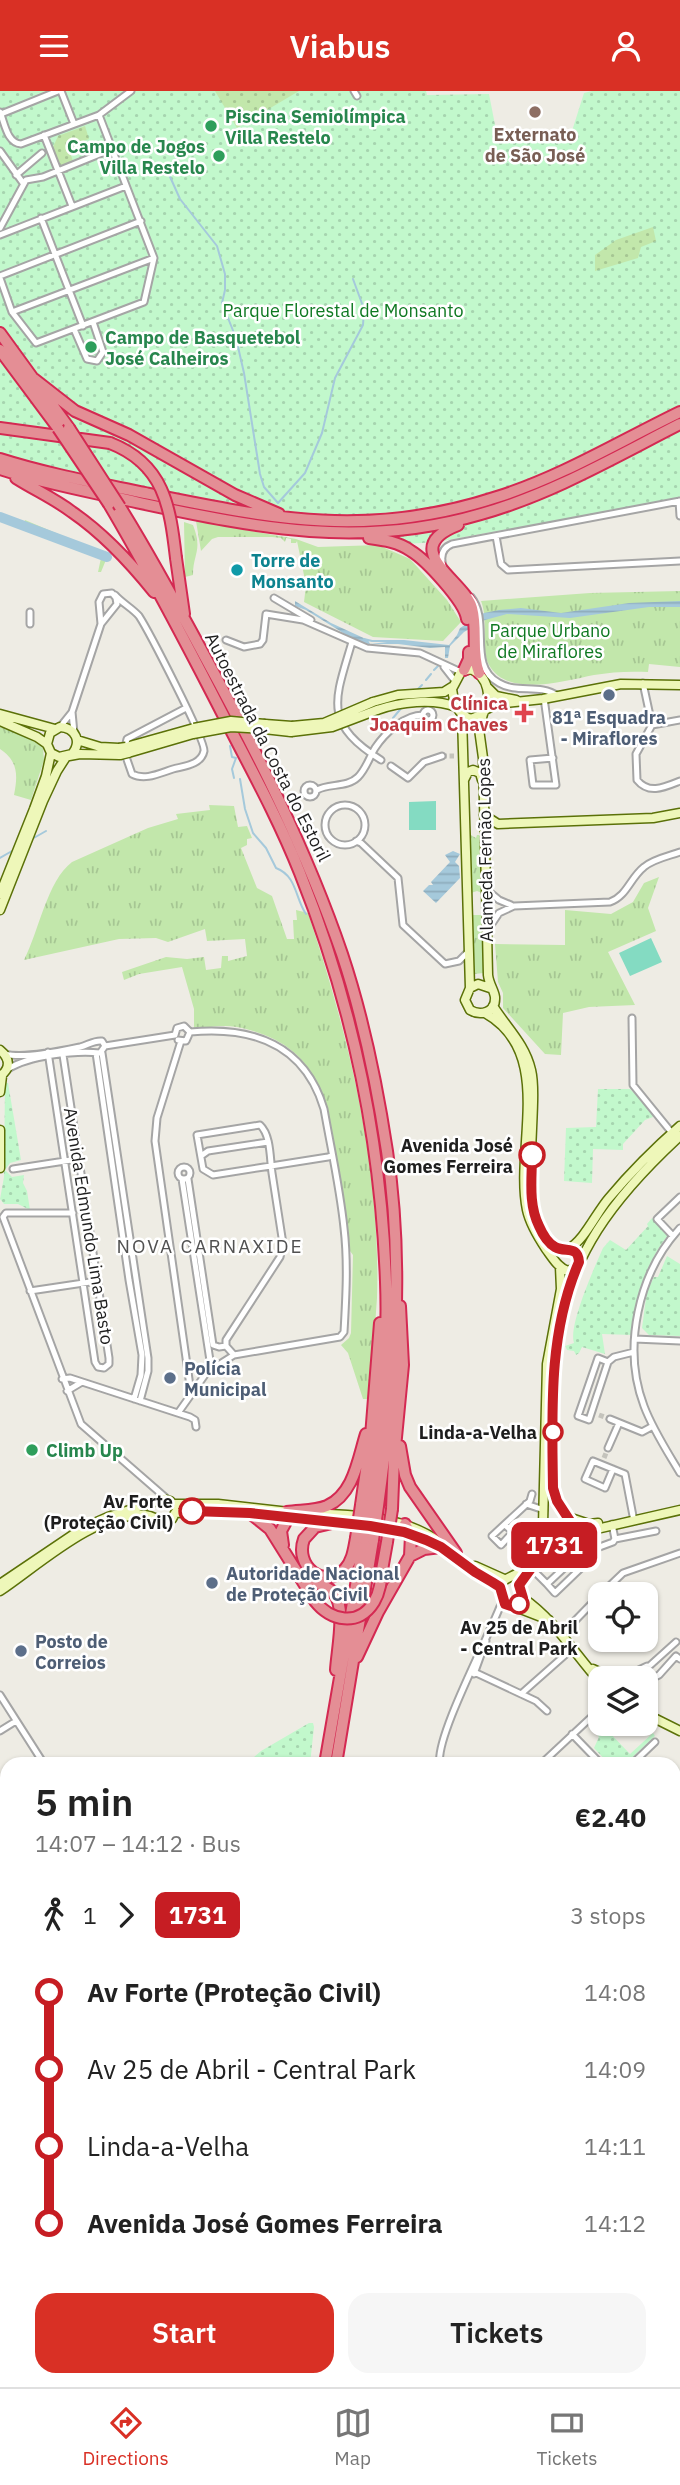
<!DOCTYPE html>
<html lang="en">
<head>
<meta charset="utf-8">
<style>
	body { margin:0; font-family:"IBM Plex Sans",sans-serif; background:#f6f6f6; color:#222; height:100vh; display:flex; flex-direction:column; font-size:26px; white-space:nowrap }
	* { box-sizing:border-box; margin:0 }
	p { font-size:23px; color:#767676 }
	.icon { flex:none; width:38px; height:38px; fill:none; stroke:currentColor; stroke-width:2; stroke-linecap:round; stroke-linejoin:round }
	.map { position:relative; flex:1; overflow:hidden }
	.panel { position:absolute; left:0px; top:1666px; width:681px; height:630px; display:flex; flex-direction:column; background:#fff; border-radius:21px 21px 0 0; box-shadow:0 2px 5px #0004 }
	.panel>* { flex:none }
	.badge { padding:0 14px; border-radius:10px; font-size:24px; line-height:46px }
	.controls { position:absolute; left:588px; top:1491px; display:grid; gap:14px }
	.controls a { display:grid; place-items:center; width:70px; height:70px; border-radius:14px; background:#fff; box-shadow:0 2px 5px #0004; font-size:35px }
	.map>.badge { position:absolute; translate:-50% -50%; box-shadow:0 0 0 4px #fff }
	.legs { display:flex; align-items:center; gap:10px; height:77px; padding:0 35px; font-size:23px }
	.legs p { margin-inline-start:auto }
	.head { display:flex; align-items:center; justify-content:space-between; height:119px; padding:0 35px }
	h1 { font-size:38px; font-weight:600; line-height:52px }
	.cta { display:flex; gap:14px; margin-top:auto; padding:14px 35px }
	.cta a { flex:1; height:80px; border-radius:21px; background:#d93025; color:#fff; font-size:28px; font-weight:600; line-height:80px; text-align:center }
	.cta a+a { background:#f6f6f6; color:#222 }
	ul { padding:0 35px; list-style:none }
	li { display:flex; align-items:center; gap:24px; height:77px; font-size:26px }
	li i { display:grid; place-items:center; width:10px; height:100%; margin:0 9px; background:currentColor }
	li i::after { content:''; width:18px; height:18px; margin:-9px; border:5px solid; border-radius:50%; background:#fff }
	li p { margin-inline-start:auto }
	li:first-child i { background:linear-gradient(#0000 50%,currentColor 0) }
	li:last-child i { background:linear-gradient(currentColor 50%,#0000 0) }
	header { display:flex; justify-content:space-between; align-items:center; height:91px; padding:0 35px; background:#d93025; color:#fff; font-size:32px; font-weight:600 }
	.menu { display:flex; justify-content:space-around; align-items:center; height:98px; border-top:2px solid #e0e0e0; background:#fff; font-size:19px; color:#767676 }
	.menu a { display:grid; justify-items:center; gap:4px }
	.menu .current { color:#d93025 }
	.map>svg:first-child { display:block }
</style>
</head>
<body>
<header><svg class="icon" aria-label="menu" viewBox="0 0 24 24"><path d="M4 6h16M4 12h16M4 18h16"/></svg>Viabus<svg class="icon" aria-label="person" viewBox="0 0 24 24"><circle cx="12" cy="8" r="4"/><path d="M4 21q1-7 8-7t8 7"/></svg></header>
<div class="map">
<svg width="680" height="2296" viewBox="0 0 680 2296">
	<defs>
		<pattern id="grass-tufts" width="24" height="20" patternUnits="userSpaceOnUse" patternTransform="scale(1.75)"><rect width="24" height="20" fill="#c2e7ab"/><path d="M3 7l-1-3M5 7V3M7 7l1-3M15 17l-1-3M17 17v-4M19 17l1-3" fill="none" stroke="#a6c693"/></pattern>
		<pattern id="forest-crowns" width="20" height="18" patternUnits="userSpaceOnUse" patternTransform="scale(1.75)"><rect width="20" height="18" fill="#a4cd9a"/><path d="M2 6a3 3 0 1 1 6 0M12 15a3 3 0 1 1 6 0" fill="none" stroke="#8db084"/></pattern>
		<pattern id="park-dots" width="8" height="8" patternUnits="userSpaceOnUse" patternTransform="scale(1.75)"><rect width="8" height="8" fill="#c2f8cc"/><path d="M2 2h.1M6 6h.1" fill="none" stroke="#a6d4af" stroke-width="1.8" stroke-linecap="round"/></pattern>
		<pattern id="garden-dots" width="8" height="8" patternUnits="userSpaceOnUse" patternTransform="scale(1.75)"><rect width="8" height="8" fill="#c2e7ab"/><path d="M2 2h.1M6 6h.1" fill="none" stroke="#a6c693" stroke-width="1.8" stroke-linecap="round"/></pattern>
		<pattern id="water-rules" width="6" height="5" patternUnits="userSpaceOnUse" patternTransform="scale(1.75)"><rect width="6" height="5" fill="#a5c9db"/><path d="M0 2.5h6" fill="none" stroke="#8eacbc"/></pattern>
	</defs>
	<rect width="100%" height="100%" fill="#eeece4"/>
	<path fill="url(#grass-tufts)" d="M25,429L108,464L101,481H98L101,467L23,436Z
		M196,430L296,448L318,456L378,454L410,468L447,509L461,531L443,550L373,546L304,511L306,494L297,450L296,452H291V448L286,447L285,451L281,447L272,446H218L212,448L201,460Z
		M184,431L193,434C203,460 193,462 193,484L185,486Z
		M680,500V576L649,573L648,581C630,580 611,581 594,584C564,590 507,607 489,574C480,557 489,530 481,510L590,502Z
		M0,636L26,645L43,657L44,669L31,709L14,704C18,684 18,670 0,658Z
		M209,714L234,715L238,736L247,735L252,747L247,748V754L241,757L257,797L272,805L287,848H294L293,829H297L296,819L308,822C349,945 381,1076 377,1207C375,1241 371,1274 369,1308H363L348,1262L341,1254L349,1247L351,1242L353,1164L350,1160C348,1130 342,1100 337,1070C325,1002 316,952 237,936C222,933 208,937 194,937V918L182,876L139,883L124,889L122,881L166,866L187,868L204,866L206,879L221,877L222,865H228V870L247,865L245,848L207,850L205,838L168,851L156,847L119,848L24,869C39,840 47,790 72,771L148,737L178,728L176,723L210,719Z
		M469,743L476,747L477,744H480L482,802L477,800L471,802Z
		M659,786L648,817L656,840L608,861L635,914L589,916L563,922L561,964L545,963L503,917V902L498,891L495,853L565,854V819L611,823L633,811L644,792Z
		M472,824H482L484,882L474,883Z
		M680,1961V2061L674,2059V1966Z"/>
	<path fill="url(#forest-crowns)" d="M680,2072V2184L674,2190V2078Z
		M457,2289H555L566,2296H458Z"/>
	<path fill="url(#park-dots)" d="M0,0H426L427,4L489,3L496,39L572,40L584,2L592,0H680V407L437,451L405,453L330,437L272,432L213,422L77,393L0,373Z
		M5,992H8L21,1069L10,1072L5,1079L12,1086L24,1084L23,1092L27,1100L30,1119L18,1113H4L0,1108L4,1086Z
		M598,998H630L649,1017L653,1026L645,1029L623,1053V1059L593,1058L592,1092L564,1090L566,1037L596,1036Z
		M652,1127L668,1144C646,1172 634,1209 631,1244L602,1243L605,1263L582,1256L579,1262L576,1264L574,1260L567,1259L565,1255L574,1252C568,1235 595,1175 603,1157L610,1149L626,1159L648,1135L647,1133Z
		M667,1165L680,1173V1245L649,1244L642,1237L647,1200L654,1186H658Z
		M600,1626V1633H612L607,1639L630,1663L653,1642L655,1645L625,1673H609L594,1657L599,1646L591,1634Z
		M309,1632H313L314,1636L310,1673H246L261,1660Z
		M7,1859V2005L0,1999V1862Z
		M680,2184V2285L674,2279V2190Z"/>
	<path fill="url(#garden-dots)" d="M215,0H299L237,37Z
		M85,35L89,48L68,56L73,70L60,75L53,56L58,45Z
		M653,136L656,150L641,156L638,167L595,180V164L616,149Z"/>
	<path fill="#84dbc2" d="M436,710V739H409V711Z
		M651,847L662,871L630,885L619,862Z"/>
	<path fill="url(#water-rules)" d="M295,510L331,532L368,549L370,553L404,549L449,554L457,544L460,537L484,522L499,519L521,517L561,522L629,512L680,510V516H649L570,527L507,523L485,529L464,541L450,555L448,567H445V556L430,557L398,553H366L348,545L306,519L295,515Z
		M453,760L460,763L455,771L459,775L460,787L436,812L423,800L429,794H433L431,791L450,771L445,764Z"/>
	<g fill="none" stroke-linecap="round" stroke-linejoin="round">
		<path stroke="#a5c9db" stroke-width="2" d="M167,79L180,108L217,155L225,183V199L222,212L236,247L244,282L260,383L264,396L278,412L305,382L322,342L335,287L363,234L364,218L353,188
			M364,548L372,550H403
			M434,579L438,575
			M426,589L431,583
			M417,599L422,594
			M393,627L403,615
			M230,655L232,666L236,667L232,678L234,687
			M240,688L245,718L253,742L266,757L276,777C297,785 295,807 306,823
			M32,748L46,740
			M0,767L12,760
			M275,2289L291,2296"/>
		<path stroke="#a5c9db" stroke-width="10" d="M0,426L107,466"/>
		<path stroke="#c4c3bc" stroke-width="5" stroke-dasharray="5 2.5" stroke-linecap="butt" d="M442,665H454
			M599,1324L610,1328
			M604,1367L608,1357"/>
		<g stroke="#a5a5a5" stroke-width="9">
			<path id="street" d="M61,0L74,33
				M354,0L357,5
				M0,21C5,33 7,52 21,53L99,24L131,0
				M1,23L58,0
				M44,44L72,115
				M0,60L23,92
				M16,84L42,62
				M41,127L83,235
				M0,137L26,89L43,86L112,58
				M0,144L126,95
				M0,185L141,130
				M0,187L12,221L36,252L144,211L154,167L99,24
				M12,221L154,167
				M74,238L87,268L97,270L103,261L93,231
				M679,410L680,425
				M496,445L501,473L508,479L680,470
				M443,475C440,465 442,457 452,453L680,410
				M115,504C122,512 132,517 139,525C148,539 206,650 204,660C201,674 184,675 173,678C160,682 145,690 132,683L124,660L127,648L186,617
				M471,506C491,530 467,575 499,592C518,603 539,592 558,605
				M274,507L311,529
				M30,533V521
				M226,549L244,556L260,553L263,549L266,523L303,529L367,557L420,562L461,581
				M352,551C335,609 322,632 381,669
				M444,576L455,590
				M643,592L652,634L636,663L637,689C649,704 665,696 680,690
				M544,607L556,694H533L530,669L553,667
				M423 624a5 5 0 1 1 10 0a5 5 0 1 1-10 0Z
				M72,621L74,642
				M652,634L680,629
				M60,636L72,621L101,533L117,513L116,507L112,502L103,503L99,511L101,533
				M391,675L408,687L424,671L442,665
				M304 700a6 6 0 1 1 12 0a6 6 0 1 1-12 0Z
				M317,699C329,692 347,697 358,686C366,678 369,667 375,657C385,642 404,624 423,624
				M325 734a20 20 0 1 1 40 0a20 20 0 1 1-40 0Z
				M356,750L361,752L398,787L403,834L445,873L459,870L468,861
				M487,799L499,809L511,814
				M489,837L499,822L514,815L610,811C627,805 630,787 644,776C653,768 669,765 680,761
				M632,927L633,994L672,1042
				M175,944L177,937L184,935L190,941C253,935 305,954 324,1018C331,1058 340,1097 344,1137C348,1171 346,1206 344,1241L340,1246L234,1264L207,1281L178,1322
				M178,949L186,950L190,941
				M181,950L157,1027L155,1050L191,1302
				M48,961L95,1271L98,1276L104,1277L109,1273V1267L63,964
				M96,962L129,1189L142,1264L141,1284L134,1308
				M102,962L148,1267V1280L140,1310
				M5,963C24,968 61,960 80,956C88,954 94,949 102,950L105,955
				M8,978C28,965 76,959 100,962L105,955L175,944
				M201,1065L208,1060L268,1051
				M178 1082a6 6 0 1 1 12 0a6 6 0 1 1-12 0Z
				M13,1078L78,1068
				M182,1088L211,1276
				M188,1088L213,1254L219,1256L226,1255
				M73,1122H6L3,1126L81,1333L166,1407
				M680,1137C638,1182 622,1257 644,1315C653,1339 667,1360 680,1382
				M673,1145L657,1128L680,1106
				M30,1200L97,1190
				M635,1248L680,1250
				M234,1264L226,1255V1249L280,1166L283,1153L272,1082C270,1068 271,1044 260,1034L197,1044L203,1078L213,1084L264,1076L271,1075L328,1066L332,1065
				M608,1271L598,1267L578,1325L589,1329L608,1271L614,1266L634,1261
				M62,1288L70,1287L190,1326L195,1329L196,1336
				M67,1300L82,1291
				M610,1328L642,1341L653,1335
				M608,1357L619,1332
				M613,1378L605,1397L585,1388L593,1370L625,1383L633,1425
				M526,1413L544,1419
				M505,1434L513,1441L501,1454L492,1445L530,1410L532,1403
				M615,1448L656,1440
				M571,1469L580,1478L555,1502L547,1493L578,1464L613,1451L615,1448L612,1433
				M531,1477L547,1493
				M601,1503L623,1482L680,1462
				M562,1543L600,1504
				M472,1580L536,1610L547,1620
				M474,1583L486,1550
				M622,1587L647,1575
				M636,1587L676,1551
				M653,1587L659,1584L676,1565L680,1568
				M521,1603L573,1557
				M0,1604L44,1673
				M0,1640L16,1630
				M572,1643L601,1673
				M440,1673C434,1647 492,1540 503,1508
				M541,1673L600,1618
				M632,1673L655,1651
				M674,1709L680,1704
				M674,1748L680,1754
				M0,1758L7,1754
				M674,1779L680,1772
				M676,1804L680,1808
				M674,1843L680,1850
				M674,1891L680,1890
				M0,2047L7,2035
				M674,2073L679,2067
				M0,2102L7,2106
				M0,2172H7
				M0,2222L7,2230
				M118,2289L121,2296
				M173,2289H186
				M231,2289L251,2296
				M39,2296L41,2289
				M125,2296L129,2289
				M450,2296L455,2289"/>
		</g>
		<g stroke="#5b7108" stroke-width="11">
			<path id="secondary" d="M471,578C489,586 492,607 483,623L471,628C457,623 454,612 452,598L461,581Z
				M488,597L496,605L516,609
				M373,611L398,604L444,601L452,596
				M377,619C400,611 433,607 456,616
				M485,619L497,613L543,608L621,593L680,594
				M0,623L55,638
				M483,623L479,638L483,667L488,884C489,893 494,899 495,906C496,922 480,925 470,919L465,909L470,897L478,893L490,897
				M462,625L470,897
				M0,630L37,646L47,653L51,662L46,685L34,718L0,803
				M265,633L292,635
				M264,638L291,641
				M77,649L100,656L119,657
				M47,653L50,642L60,636C76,637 82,651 72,663L59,666L51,662
				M126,656L194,637
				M128,662L193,643
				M69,665L80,663L120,664
				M464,689L468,681L473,679L480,682L482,689
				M484,724L498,733L653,727L680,722
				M0,819L43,710L57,680L66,666
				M493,915C507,937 525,953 531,979C541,1020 509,1148 565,1159
				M485,922C556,962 514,1056 527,1119C530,1133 538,1146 546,1158C552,1166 558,1177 568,1180L577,1176
				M0,959C10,967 11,978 0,985
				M0,1001L2,985
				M0,1039V1077
				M568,1158C584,1150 596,1122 609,1107C631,1081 655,1057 680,1035
				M173,1413H218L289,1421
				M309,1422C353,1424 401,1424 438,1450
				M568,1426L589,1433L598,1432
				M566,1445L680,1419
				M475,1475L504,1488
				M0,1493L83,1437L108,1426L163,1408L170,1410L175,1415
				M519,1494C527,1484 534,1473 543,1464C550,1457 566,1449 570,1439C574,1428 559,1416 556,1406C552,1398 553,1389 553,1380C553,1339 551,1297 556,1257C566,1166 615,1105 680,1045
				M0,1500C39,1474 95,1421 145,1424C153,1425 157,1429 165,1431L172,1428L175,1422L217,1420L250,1422L370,1435L404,1441L426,1449L441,1456L500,1496
				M523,1507C555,1529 574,1562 600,1591
				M549,1529L505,1512L500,1496C503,1486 513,1487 520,1480C532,1467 539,1450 543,1434L547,1273L561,1198L560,1176
				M593,1578L612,1587
				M646,1623L680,1640
				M674,1966L680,1960
				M0,2009L7,2015
				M0,2017L7,2023
				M51,2289L54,2296
				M155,2289L178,2296"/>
		</g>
		<g stroke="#d42952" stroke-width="14">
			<path id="highway" d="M0,242L69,337
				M0,259L58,337
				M34,288L75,320L129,344L235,404L279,423
				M0,337L110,352
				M0,368C47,383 97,392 145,402C273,428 369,448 497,406C561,386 620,350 680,321
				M0,378C45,393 93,401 140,412C257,437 362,458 481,423C552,403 615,366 680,333
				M16,387C35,399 55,408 72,421C104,443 130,471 154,501
				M109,413C148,479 183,546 218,614C246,669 277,724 300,782C352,912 381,1051 386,1191C389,1266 379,1340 369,1414
				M120,416C150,464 177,514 204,564C257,661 306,758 342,863C363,926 377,994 387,1060C405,1178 394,1298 378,1415
				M458,434C396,458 465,490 472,517C478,539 471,561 479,582
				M369,447C384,449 399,451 411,460C426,469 465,511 467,528
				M176,467L184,523
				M464,579L469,568V561
				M400,1355L405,1384L410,1396L456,1462
				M361,1414L371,1345L380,1232
				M392,1418L394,1367L403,1274L400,1215
				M287,1421C300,1419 315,1420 327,1415C354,1403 358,1368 366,1343
				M250,1422L270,1438L315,1510
				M336,1431L315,1436L304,1448C294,1475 324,1499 345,1478C353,1469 354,1457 356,1447
				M283,1454L281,1440L288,1427
				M410,1465L424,1458L441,1456
				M382,1479L387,1451
				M298,1482C309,1489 324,1493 333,1501C347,1516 337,1559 336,1579
				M357,1566L378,1521L410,1465L411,1444L405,1433
				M325,1673L364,1448
				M336,1673L373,1449
				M568,2289L579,2296
				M587,2289L600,2296"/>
		</g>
		<use href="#street" stroke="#fff" stroke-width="5"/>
		<use href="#secondary" stroke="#eef7b9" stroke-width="8"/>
		<use href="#highway" stroke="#e48e95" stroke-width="10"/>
		<g stroke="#5b7108" stroke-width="11" stroke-linecap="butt">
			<path id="secondary-bridge" d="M292,635L324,632L373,611
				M194,637L231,630L265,633
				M291,641L332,636L377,619
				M193,643L231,636L264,638
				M119,657L126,656
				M120,664L128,662"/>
		</g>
		<g stroke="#d42952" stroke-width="14" stroke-linecap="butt">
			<path id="highway-bridge" d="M58,337L109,413
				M69,337L120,416
				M110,352C164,373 170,415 176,467
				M356,1447L361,1414
				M364,1448L369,1414
				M373,1449L378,1415
				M387,1451L392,1418
				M315,1510C330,1530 359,1536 374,1511C380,1501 381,1490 382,1479"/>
		</g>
		<use href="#secondary-bridge" stroke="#eef7b9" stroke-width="8"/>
		<use href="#highway-bridge" stroke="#e48e95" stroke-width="10"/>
	</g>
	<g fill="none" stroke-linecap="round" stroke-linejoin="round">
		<g stroke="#fff" stroke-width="16">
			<path id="line-1" d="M192,1420L250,1422L370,1435L404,1441L426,1449L441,1456L475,1481L492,1491L500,1496L505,1513L514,1516L519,1513L523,1507L519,1494L535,1472L566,1445L570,1438V1430L557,1410L553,1397C552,1321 548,1242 579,1171C578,1154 566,1162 555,1156C548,1152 542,1142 539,1135C528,1113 532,1087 532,1064"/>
		</g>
		<use href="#line-1" stroke="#c61d23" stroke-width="10"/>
	</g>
	<circle fill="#8d6e63" stroke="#fff" stroke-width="2.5" cx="535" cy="21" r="7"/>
	<g fill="#2e9e5b" stroke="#fff" stroke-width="2.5">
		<circle cx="211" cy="35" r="7"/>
		<circle cx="219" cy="65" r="7"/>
		<circle cx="91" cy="256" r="7"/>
		<circle cx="32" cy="1359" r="7"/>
	</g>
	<circle fill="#0f9aa8" stroke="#fff" stroke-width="2.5" cx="237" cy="479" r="7"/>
	<g fill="#5c6f8a" stroke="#fff" stroke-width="2.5">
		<circle cx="609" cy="604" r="7"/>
		<circle cx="170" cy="1287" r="7"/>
		<circle cx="212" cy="1492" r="7"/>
		<circle cx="21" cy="1560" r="7"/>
	</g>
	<path fill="#e0444e" stroke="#fff" stroke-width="2.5" d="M520.5 611.5h7v7h7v7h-7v7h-7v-7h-7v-7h7z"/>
	<g fill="#fff" stroke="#c61d23" stroke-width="3.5">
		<circle cx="532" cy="1064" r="12"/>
		<circle cx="553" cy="1341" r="9"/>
		<circle cx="192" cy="1420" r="12"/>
		<circle cx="519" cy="1513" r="9"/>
	</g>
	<g text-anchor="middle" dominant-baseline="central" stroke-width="5" stroke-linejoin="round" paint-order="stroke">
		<g font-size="18" font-weight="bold" fill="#27864d" stroke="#fff" text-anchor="start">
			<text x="225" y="25">Piscina Semiolímpica<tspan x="225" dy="21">Villa Restelo</tspan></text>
			<text x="205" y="55" text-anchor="end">Campo de Jogos<tspan x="205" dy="21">Villa Restelo</tspan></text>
			<text x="105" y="246">Campo de Basquetebol<tspan x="105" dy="21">José Calheiros</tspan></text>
			<text x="46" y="1359">Climb Up</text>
		</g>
		<g font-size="18" font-weight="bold" fill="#785e54" stroke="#fff">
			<text x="535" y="43">Externato<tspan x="535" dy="21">de São José</tspan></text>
		</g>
		<g font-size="18" fill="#0f7922" stroke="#fff">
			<text x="343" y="219">Parque Florestal de Monsanto</text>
			<text x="550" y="539">Parque Urbano<tspan x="550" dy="21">de Miraflores</tspan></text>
		</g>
		<g font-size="18" font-weight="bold" fill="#0d838f" stroke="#fff" text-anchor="start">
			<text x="251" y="469">Torre de<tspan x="251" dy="21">Monsanto</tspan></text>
		</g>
		<g font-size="18" font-weight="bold" fill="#be3a42" stroke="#fff" text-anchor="end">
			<text x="508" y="612">Clínica<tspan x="508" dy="21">Joaquim Chaves</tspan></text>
		</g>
		<g font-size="18" font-weight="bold" fill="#4e5e75" stroke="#fff" text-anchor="start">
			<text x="609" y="626" text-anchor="middle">81ª Esquadra<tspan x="609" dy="21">- Miraflores</tspan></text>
			<text x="184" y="1277">Polícia<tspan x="184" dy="21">Municipal</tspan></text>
			<text x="226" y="1482">Autoridade Nacional<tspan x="226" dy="21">de Proteção Civil</tspan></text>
			<text x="35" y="1550">Posto de<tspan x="35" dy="21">Correios</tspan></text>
		</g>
		<g font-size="18" fill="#1e1e1e" stroke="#fff">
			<text transform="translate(268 656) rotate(63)">Autoestrada da Costa do Estoril</text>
			<text transform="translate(485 759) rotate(-91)">Alameda Fernão Lopes</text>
			<text transform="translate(89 1135) rotate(81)">Avenida Edmundo Lima Basto</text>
		</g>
		<g font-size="18" font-weight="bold" fill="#1e1e1e" stroke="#fff" text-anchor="end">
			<text x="513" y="1054">Avenida José<tspan x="513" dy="21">Gomes Ferreira</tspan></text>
			<text x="537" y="1341">Linda-a-Velha</text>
			<text x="173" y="1410">Av Forte<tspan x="173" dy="21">(Proteção Civil)</tspan></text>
			<text x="519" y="1536" text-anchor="middle">Av 25 de Abril<tspan x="519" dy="21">- Central Park</tspan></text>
		</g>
		<g font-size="19" letter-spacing="2" fill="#515151" stroke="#fff">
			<text x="210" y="1155">NOVA CARNAXIDE</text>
		</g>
	</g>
</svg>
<div class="controls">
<a><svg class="icon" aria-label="locate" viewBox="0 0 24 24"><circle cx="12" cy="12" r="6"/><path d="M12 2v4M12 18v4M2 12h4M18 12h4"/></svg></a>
<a><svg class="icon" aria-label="layers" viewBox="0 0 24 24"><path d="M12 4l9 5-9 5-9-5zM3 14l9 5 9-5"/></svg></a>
</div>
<b class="badge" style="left:554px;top:1454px;background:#c61d23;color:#fff">1731</b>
<section class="panel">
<div class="head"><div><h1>5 min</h1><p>14:07 – 14:12 · Bus</p></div><b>€2.40</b></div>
<div class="legs"><svg class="icon" aria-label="walk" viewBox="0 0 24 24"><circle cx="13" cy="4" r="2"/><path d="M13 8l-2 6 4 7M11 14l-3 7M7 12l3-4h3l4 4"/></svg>1<svg class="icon" aria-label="forward" viewBox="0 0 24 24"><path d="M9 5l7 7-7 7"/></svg><b class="badge" style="background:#c61d23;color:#fff">1731</b><p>3 stops</p></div>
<ul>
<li><i style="color:#c61d23"></i><b>Av Forte (Proteção Civil)</b><p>14:08</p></li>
<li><i style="color:#c61d23"></i><span>Av 25 de Abril - Central Park</span><p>14:09</p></li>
<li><i style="color:#c61d23"></i><span>Linda-a-Velha</span><p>14:11</p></li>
<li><i style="color:#c61d23"></i><b>Avenida José Gomes Ferreira</b><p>14:12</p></li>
</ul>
<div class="cta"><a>Start</a><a>Tickets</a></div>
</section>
</div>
<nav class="menu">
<a class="current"><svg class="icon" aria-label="directions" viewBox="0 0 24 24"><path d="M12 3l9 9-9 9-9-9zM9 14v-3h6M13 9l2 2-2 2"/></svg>Directions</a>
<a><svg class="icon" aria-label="map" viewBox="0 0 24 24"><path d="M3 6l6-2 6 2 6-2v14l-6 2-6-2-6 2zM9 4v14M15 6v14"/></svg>Map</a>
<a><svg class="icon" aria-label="tickets" viewBox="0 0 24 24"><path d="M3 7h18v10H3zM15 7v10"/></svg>Tickets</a>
</nav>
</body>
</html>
